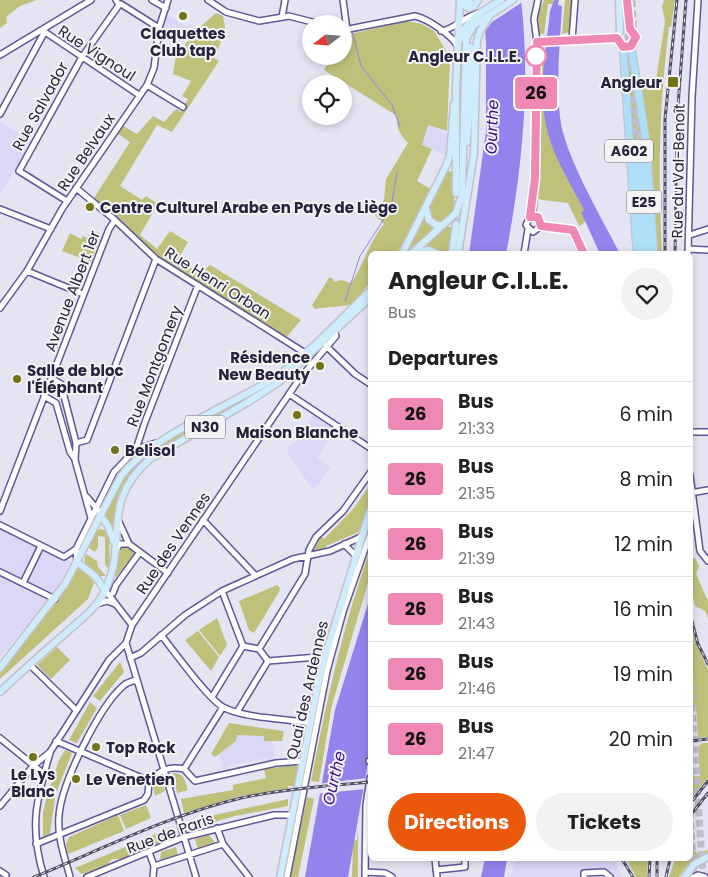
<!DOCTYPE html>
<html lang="en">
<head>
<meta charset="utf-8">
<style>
	body { margin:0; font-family:Poppins,sans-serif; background:#f2f2f2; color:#202124; height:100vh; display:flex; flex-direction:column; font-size:19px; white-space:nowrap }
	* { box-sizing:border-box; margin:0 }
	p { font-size:16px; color:#757577 }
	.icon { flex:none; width:28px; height:28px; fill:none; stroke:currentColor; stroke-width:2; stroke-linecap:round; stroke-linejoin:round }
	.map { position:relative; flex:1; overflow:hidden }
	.side { position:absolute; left:368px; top:251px; width:325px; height:610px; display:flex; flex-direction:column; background:#fff; border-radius:8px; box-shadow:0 2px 8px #0003 }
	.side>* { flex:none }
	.badge { padding:0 10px; border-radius:4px; font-size:18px; line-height:32px }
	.needle { width:32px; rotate:253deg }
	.buttons { position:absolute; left:302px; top:15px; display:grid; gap:10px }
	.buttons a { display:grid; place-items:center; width:50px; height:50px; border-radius:50%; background:#fff; box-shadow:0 2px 8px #0003; font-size:25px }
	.map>.badge { position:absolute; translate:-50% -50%; box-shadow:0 0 0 2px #fff }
	h2 { padding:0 20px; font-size:19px; line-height:45px }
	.round { display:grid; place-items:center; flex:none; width:52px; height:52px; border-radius:26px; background:#f2f2f2 }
	.headline { display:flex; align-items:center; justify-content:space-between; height:85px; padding:0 20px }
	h1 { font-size:24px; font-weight:700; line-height:38px }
	.primary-button { display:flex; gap:10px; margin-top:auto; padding:10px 20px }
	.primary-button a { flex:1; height:58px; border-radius:30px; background:#ea580c; color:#fff; font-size:20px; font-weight:700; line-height:58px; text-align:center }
	.primary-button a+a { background:#f2f2f2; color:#202124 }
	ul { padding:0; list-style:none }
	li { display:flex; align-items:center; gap:15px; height:65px; padding:0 20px; border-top:1px solid #e0e0e0 }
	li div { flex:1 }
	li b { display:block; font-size:19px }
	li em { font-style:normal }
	li .badge { min-width:55px; font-weight:700; text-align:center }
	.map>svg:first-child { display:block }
</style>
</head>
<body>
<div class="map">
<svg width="708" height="877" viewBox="0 0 708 877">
	<rect width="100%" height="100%" fill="#e5e4f3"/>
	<path fill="#dad7f7" d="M167,16L187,27L189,24L199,31L195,36L192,34L190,36L185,34L180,43L175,42L161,35Z
		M0,122L31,141L0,195Z
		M428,124L448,134L446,155L422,145Z
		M313,415L335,430L317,458L330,467L320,483L312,488L288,454V446L297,440Z
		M0,528L70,561L56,592L0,657Z
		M252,734V737L264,736V741H273L275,759L268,760L267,758L241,763L227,766V768L223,770L219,754L236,741L237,735Z
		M514,859H613L623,877H612L605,869L581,871V877H511Z"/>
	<path fill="#bfc17b" d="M0,0H37L20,6L6,17L7,23L0,28Z
		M544,0H553V4H548L544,34H539L538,14Z
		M565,0H573L569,32L562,34Z
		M664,0H675L671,27H669C659,106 658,174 662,254H655L650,140L638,78L645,85L655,87L665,21L662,7Z
		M216,13L223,16L225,26L223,37L214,58L219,61L172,132L157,125L120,186L142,200L146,196L158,204L140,235L157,249L170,231L188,242L177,261L201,272L210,265L301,320L285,339L159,257L92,201L130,142L115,132L120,124L137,134L153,116L164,122L176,109L181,112L188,99L182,96L191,81L173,74L176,55L201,26Z
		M406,21L422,24L434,31L450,57L447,131L428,125L422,145L432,149L417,181L436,192L447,171L455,172L454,211L443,225L453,228L449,254C438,254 424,248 417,243L410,249L411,244L401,247L396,254H370V283C364,289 358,299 351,304C346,307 324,307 315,309L312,305L329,278H332L335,282L341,280L351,283C364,264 369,242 384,224L375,215L384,200L386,179L408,143C400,135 396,127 397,116L324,70L332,56H344V39L347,35Z
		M541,50H547C546,61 544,71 543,81C540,132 562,167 585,211L582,212L586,222L579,226L568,203L542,200L535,197L538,61Z
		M625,59H629L644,143L631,144Z
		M92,229L101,235L91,262L62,251L70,233L81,239L83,236L87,238Z
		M290,368L266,388L147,458C133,470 119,485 116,504C114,513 116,523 113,532L103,514L124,474L146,453Z
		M370,485V500L359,532L326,546V549L313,551L321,536L324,539L353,509Z
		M101,529L109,532L110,570L105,565V537L98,536V547L95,552L89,548L96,530Z
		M122,546H128L135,553L116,577L114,575L117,550Z
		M370,550V576L332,705L319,782L311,781C326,703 343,625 370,550Z
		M86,554L97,561L98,567L106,576H98C90,569 81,565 86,554Z
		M690,558H695L699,566L696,574L708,601V618L705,611L695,606L690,583Z
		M77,567L87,573L94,583L88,599L0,679V670L61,595Z
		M277,585L280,588L279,592L254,633L249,630L239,601Z
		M217,618L227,645L220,656L199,630Z
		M690,625L702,657L708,669V737L698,738L696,707H690Z
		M198,631L219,657L211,671L185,640Z
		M57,647L70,660L51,679L37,665Z
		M120,662L124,672L100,701L93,696Z
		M90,702L97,708L77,743L69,740Z
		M229,723L284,731L282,741H264V736L237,735L236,741L215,757L211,754Z
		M702,743H708V778L690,800V777L700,776L698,747Z
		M65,750L72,753L57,791L49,790L59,760Z
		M295,765L298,767L294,786H288V789L240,796L184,813L181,799L233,790V785L266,778L264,769Z
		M173,773C185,773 185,782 188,790L177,793Z
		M157,778L162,779L165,791L155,796L153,785Z
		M47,795L55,798L50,834L43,837V813Z
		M307,797L314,799L298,877H289Z
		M288,799V806L235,816L200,826L192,820Z
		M146,805L151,818L126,829L120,815Z
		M118,815L124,831L68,854L66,844L69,837Z
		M358,828V877H352L353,841L357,840Z
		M168,829L172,835L170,838L121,859H112L106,866L82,874L75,868Z
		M209,835L216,844L198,850L195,839Z
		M176,847L178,856L160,861L161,852Z
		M690,847L697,853L708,850V852L690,862L679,877H669L675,859H690Z
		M626,859H648L647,877H636Z"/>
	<path fill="#9583ed" d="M483,0H521C531,84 522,171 506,254H469L486,131V43Z
		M554,0H559L558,5L562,6C560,45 556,79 560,117C564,155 602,218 620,254H600L581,212L584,210C572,186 555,160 548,134C537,94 546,51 550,11Z
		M370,597V751L348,877H305L335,710Z
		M485,859H507L504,877H481Z"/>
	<path fill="#e5e4f3" d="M480,0H524V1L492,22L483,34Z
		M367,778L365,789L316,794L318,784Z"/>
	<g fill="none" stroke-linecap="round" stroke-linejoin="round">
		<path stroke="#9583ed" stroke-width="1" d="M352,30L361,66L392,105L400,127
			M345,301L360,256L391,208L397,172"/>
		<path stroke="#bfbdcf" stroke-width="6" stroke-dasharray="6 3" stroke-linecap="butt" d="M456,224V193"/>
		<path stroke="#bfbdcf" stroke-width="7" stroke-dasharray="7 3.5" stroke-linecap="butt" d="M632,0L634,37
			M627,23L635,150
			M638,110L641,149
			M690,673L703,877
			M690,812L694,877"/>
		<g stroke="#615797" stroke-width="8">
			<path id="minor" d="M152,0L166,8
				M208,0L226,12L259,21L289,16L320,24
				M343,0L347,30
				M538,0L534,19L537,42L534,197L533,211L526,225L533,232L541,226
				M119,5L121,4L159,28
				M282,17L285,0
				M42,30L139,95
				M344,30L415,16C428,19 452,35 458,47
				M441,31C456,29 465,15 480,13
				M572,40L575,0
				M0,55L91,0
				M147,85L183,107
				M0,114L44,33
				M76,188L115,220L156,259L305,353
				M67,201L19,171L82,57L119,5L116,0
				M0,209L51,229
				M531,217H538L541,226
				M541,226L573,230L584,254
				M690,235L708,229
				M688,249L708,250
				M524,254L528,229
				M688,254L692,97L698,0
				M27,271L83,294
				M0,308L27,271L62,209L147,85L154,68L159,28L168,0
				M326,346L355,374L370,384
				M51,378L61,384L76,443L75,460L91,518
				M289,394L370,448
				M44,396L56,403L70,452L75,459
				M690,432H708
				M76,443L87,440L156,259
				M140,456L136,449L145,422L198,285
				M690,475L700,551L708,561
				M690,493L708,490
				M87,497L98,510
				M0,511L109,229L115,220
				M203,520L255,575
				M119,522L129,544
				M0,525L64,557L76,549
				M344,544L355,555
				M115,550L120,544H129L168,573
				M77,562L76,549L114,472L136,449L156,443
				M0,572L55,599
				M23,583L41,546
				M105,590L132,625
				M222,591L243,646
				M113,593L116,585L140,552
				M97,604L107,601L115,604
				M161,635C174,651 208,699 223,707C242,718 288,719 310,723
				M126,643L196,877
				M243,646L259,649L268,661
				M259,649L305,574L309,550L316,537L343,511L370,473
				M130,658L141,653L185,615L222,591L293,559L330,551L361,537
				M268,661L318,657L324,658
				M30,665L75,709
				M212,697L243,646
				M237,712L268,661
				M0,738L44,774
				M56,741L149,781
				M369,761H370
				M184,769L223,707
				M149,781C160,770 169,766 184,769L195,781L276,763L303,761
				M0,806L33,766L50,752L109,660L126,643L132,625L300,378L336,336L334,333
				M217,828L223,844L249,877
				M36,844L144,800L148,794L149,781
				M149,852L154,866L153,877
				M435,859L437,877
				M154,866L223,844
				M436,870L465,867V859
				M0,871L6,875
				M365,872L385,873L392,877
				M44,877C29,828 36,800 50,753
				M70,877C65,858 57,837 59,816C61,784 99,707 123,686C127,682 132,681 137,680
				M87,877L184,837L274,815H292
				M287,877L327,671L343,612L370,535
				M365,877L366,805L370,778
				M584,877V873L604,872L610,877
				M693,877L698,875L705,877"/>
		</g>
		<g stroke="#c3c1c9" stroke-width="9">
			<path id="major" d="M463,0L465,6L469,8L474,6L478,0
				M469,0L470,2
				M619,0L620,31L617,38L620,45L627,48L634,44L636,37L630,29L627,0
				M460,39C466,19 485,10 501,0
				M537,42L617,38
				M469,116L471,47
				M467,142L469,113
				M456,193V88L460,0
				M462,194L466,39L474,25L513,0
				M426,208L429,220L436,225H443
				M415,252L429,250L438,254
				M402,254L446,166L450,155L454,104
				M411,254L456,213L463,192
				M452,254L456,224
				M458,254L474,153L477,41L480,31L490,15
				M100,515L108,526L114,542
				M77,562L95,576L105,590
				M0,668L65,584L121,476C153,435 228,407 274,378C309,355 339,320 370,291
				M0,692C22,671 45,651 68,631C81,619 97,608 104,592C130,542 98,504 150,459L248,402L279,382L370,298
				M280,877L321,670L370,511
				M685,877L694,864L708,857"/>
		</g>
		<g stroke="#c3c1c9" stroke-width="9">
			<path id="highway" d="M631,46L646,141L654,254
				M623,47L637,254
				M641,149L648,254
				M635,150L641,254"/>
		</g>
		<use href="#minor" stroke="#fff" stroke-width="5"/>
		<use href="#major" stroke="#ceecfb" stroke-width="6"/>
		<use href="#highway" stroke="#aedff8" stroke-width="7"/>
		<g stroke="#524f68" stroke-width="3">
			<path id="rail" d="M665,254V119L677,0
				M675,254L677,119L686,0
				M690,614L698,644L708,664
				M690,741L708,739
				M693,800L708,781
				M690,816L708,793
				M622,859L633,877
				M34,877C102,849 170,815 241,798C283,789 327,786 370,782
				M649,877L650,859
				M657,877V859
				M666,877L670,859"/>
		</g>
		<use href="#rail" stroke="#f3f3f3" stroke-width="1" stroke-dasharray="4" stroke-linecap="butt"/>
	</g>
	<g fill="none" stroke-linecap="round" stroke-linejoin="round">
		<g stroke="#fff" stroke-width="11">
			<path id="line" d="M584,254L573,230L541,226L538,217H530L535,178L537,42L617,38L623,47L631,46L636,37L630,29L627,0"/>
		</g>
		<use href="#line" stroke="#f088b6" stroke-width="8"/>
	</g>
	<g fill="#737318" stroke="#f3f3f3" stroke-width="2">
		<circle cx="183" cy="16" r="5"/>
		<rect x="667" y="76" width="12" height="12" rx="2.5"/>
		<circle cx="90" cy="207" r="5"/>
		<circle cx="320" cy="366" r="5"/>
		<circle cx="17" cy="379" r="5"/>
		<circle cx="297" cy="415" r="5"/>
		<circle cx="115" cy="450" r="5"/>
		<circle cx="96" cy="747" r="5"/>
		<circle cx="33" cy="757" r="5"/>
		<circle cx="76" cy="779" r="5"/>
	</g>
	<circle fill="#fff" stroke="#f088b6" stroke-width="2.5" cx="536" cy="56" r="10"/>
	<g text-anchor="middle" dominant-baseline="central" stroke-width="4" stroke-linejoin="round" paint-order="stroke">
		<g fill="#f3f3f3" stroke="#646175" stroke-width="1">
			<rect x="605" y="139.5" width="48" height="23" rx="4"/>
			<rect x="626.5" y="190.5" width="35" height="23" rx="4"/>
			<rect x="185" y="415.5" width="40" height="23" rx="4"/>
		</g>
		<g font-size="14" font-weight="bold" fill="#27233f">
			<text x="629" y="151">A602</text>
			<text x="644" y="202">E25</text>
			<text x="205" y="427">N30</text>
		</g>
		<g font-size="15" font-weight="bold" fill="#27233f" stroke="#f3f3f3" text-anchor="start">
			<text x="183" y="33" text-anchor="middle">Claquettes<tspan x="183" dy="17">Club tap</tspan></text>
			<text x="662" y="82" text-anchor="end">Angleur</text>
			<text x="100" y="207">Centre Culturel Arabe en Pays de Liège</text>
			<text x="310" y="357" text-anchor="end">Résidence<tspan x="310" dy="17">New Beauty</tspan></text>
			<text x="27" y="370">Salle de bloc<tspan x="27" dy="17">l'Éléphant</tspan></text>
			<text x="297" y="432" text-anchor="middle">Maison Blanche</text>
			<text x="125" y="450">Belisol</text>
			<text x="106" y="747">Top Rock</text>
			<text x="33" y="774" text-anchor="middle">Le Lys<tspan x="33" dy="17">Blanc</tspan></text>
			<text x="86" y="779">Le Venetien</text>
		</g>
		<g font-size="15" fill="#27233f" stroke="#f3f3f3">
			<text transform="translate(97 53) rotate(33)">Rue Vignoul</text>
			<text transform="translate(40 106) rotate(-61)">Rue Salvador</text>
			<text transform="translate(86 152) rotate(-56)">Rue Belvaux</text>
			<text transform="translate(678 171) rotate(-89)">Rue du Val-Benoît</text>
			<text transform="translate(218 283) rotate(32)">Rue Henri Orban</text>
			<text transform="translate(72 291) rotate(-69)">Avenue Albert 1er</text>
			<text transform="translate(154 366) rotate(-69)">Rue Montgomery</text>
			<text transform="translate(173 543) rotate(-56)">Rue des Vennes</text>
			<text transform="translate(307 690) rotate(-77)">Quai des Ardennes</text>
			<text transform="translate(170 833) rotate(-20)">Rue de Paris</text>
		</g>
		<g font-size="15" font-weight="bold" fill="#27233f" stroke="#f3f3f3" text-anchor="end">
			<text x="521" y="56">Angleur C.I.L.E.</text>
		</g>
		<g font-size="16" font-style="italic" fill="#3f0f8f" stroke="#f3f3f3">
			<text transform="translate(492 127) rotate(-88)">Ourthe</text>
			<text transform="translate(334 778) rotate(-77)">Ourthe</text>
		</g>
	</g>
</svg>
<div class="buttons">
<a><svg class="needle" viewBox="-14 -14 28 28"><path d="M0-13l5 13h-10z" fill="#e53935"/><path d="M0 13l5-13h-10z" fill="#757577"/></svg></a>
<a><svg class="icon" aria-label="locate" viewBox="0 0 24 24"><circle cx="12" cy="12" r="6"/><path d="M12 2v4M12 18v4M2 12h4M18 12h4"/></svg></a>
</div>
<b class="badge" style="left:536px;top:93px;background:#f088b6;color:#111">26</b>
<section class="side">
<div class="headline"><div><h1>Angleur C.I.L.E.</h1><p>Bus</p></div><a class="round"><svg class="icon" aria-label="heart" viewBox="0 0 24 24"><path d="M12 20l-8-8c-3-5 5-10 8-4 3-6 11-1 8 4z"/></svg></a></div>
<h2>Departures</h2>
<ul>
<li><span class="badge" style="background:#f088b6;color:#111">26</span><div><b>Bus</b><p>21:33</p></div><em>6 min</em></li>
<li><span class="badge" style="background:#f088b6;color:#111">26</span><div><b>Bus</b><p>21:35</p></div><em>8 min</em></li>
<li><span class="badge" style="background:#f088b6;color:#111">26</span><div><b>Bus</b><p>21:39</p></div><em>12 min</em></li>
<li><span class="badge" style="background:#f088b6;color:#111">26</span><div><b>Bus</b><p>21:43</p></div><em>16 min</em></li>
<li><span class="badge" style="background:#f088b6;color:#111">26</span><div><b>Bus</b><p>21:46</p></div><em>19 min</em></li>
<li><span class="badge" style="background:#f088b6;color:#111">26</span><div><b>Bus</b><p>21:47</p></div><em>20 min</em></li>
</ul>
<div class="primary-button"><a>Directions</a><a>Tickets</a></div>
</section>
</div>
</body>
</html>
